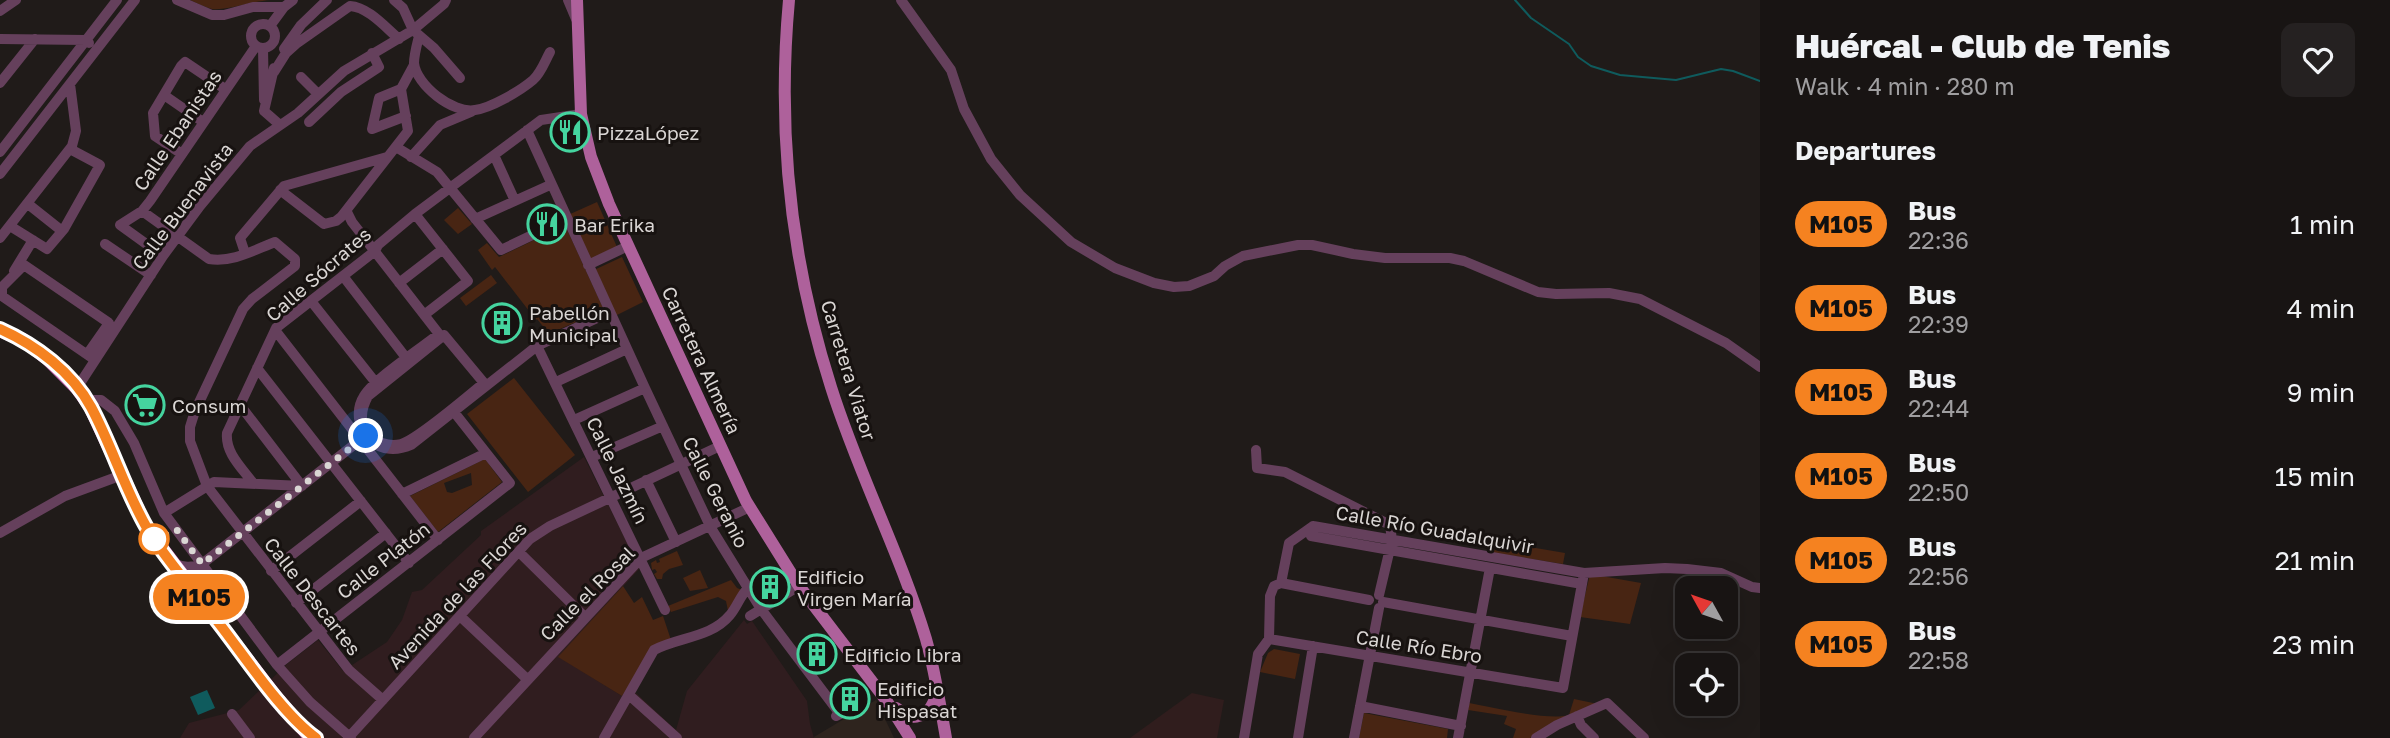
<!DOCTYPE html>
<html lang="en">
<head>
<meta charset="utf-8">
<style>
	body { margin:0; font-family:"Golos Text",sans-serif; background:#252121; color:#f1f3f6; height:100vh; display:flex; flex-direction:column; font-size:26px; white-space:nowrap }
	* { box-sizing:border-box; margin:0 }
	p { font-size:23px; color:#9f9ea0 }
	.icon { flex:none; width:38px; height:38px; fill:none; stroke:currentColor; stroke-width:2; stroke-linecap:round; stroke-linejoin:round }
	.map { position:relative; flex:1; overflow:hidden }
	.panel { display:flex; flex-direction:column; background:#181413; width:630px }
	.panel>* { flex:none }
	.badge { padding:0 14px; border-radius:23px; font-size:24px; line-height:46px }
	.needle { width:46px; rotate:310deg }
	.buttons { position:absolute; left:1675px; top:576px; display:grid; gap:14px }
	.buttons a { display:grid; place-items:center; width:63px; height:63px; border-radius:14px; background:#181413; box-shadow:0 7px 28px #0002,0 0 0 2px #363333; font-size:35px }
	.you { position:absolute; width:35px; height:35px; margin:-18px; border:5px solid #fff; border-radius:50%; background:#1a73e8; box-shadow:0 0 0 10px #1a73e833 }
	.map>.badge { position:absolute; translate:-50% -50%; box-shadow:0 0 0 4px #fff }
	h2 { padding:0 35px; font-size:26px; line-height:63px }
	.round { display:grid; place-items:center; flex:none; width:74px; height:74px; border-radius:14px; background:#252121 }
	.headline { display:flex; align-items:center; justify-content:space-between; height:119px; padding:0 35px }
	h1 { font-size:33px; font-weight:800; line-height:52px }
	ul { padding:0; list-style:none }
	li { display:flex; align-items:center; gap:21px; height:84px; padding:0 35px }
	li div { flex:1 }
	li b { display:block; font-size:26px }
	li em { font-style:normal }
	li .badge { min-width:77px; font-weight:700; text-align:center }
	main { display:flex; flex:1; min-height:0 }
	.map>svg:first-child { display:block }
</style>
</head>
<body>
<main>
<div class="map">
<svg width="1760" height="738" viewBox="0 0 1760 738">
	<rect width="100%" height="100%" fill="#201b19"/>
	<path fill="#2e241e" d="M876,700L894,738H814V737Z"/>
	<path fill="#301d1f" d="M584,457L640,568L559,657L622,696L636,693L676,730L687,691L744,620L747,624L752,621L807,701L810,724L814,738H180L189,723L239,710L287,664L318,640L343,671L387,642L402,620L412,592L422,590L481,535V531Z"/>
	<path fill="#301d1d" d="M1192,693L1224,700L1217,738H1130Z"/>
	<path fill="#482513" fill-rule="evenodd" d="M190,0H270C254,1 224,11 212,9C205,7 197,3 190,0Z
		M597,202L617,247L590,260L568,215Z
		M458,208L472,224L458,234L444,220Z
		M564,223L604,310L546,335V330L537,319L536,320L495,267L492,270L478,250L487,243L499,257L559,228Z
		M622,257L643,302L615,316L594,270Z
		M491,275L497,283L466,306L460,298Z
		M514,378L575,455L528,492L467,414Z
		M485,459L502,482L438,532L410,496ZM471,473L472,485L452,493L447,492L444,483Z
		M1494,541L1565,553L1563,564L1494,553Z
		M677,551L683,565L669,569L663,574L662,579H657L654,574L657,572L655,569L652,570L651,563L656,560L657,563L660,562L659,559Z
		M700,570L708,588L690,591L683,578Z
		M1590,574L1641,583L1630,624L1580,617Z
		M731,580L737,588L742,590L728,611L726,601L718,597L671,612L668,606Z
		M623,586L634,603L642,597L653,620L663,616L671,640L658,645L622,696L558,657Z
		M1274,649L1300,654L1295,679L1260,672L1268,653Z
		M1574,699L1598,704L1548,727L1530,738H1513L1516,729L1504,724L1507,716L1468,710L1469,703C1492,707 1549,721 1569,715Z
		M1364,713L1448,729L1447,738H1359Z"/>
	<path fill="#0f5b5d" d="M207,690L215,708L198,715L190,697Z"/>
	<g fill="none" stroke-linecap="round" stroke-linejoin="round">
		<path stroke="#0f5b5d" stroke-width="2" d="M1515,0L1531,18L1569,44L1578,57L1591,66L1620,75L1676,80L1721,69L1733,71L1760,81"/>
		<path stroke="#65405c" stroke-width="10" d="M177,0L212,15H224L253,7H284
			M394,0L403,8L413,30L434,48L460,78
			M568,0L576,19
			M901,0L951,70L964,109L991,159L1020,195L1071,242L1115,268L1154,283L1174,287L1189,286L1214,276L1225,266L1243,256L1298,245H1312L1353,254L1385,258H1450L1464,261L1538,292L1556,294L1609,293L1640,299L1726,343L1760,367
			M0,11L16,0
			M251 36a12 12 0 1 1 24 0a12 12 0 1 1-24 0Z
			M270,26L284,7L293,0
			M419,36C417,44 414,55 414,63C416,85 453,114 475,110C491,108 520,91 533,80C541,73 545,61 550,52
			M0,39L86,40L89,43
			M263,48L264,100
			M284,49L301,25L327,0
			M274,72L286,53L296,44L350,6C368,7 385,27 399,39
			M301,77L318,94
			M0,83L35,39
			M401,89L379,98L372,129L406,116
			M164,95L203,122
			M264,111L274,68
			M264,111L280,125
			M309,122L341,92L379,67L372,53
			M527,130L645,388L711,528L761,609L840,714L836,716
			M396,147L437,172L501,250L566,219
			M0,152L117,0
			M182,154L155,136L153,113L181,66L185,62L225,89
			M494,155L515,201
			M411,157L440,125L471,112
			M0,174L135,0
			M280,190L324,224L336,221L341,217L408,131L401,89L414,65
			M28,204L62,231
			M142,211L209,259C232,263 254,250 275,242L295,259V266L252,299L243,309L195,411L190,427V441L207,486L349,670L383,700
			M347,212L352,222L439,334C421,348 374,379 364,396C355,410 358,429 370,440C382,451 397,451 411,445L537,346L610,312
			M415,214L468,281L424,315
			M475,219L550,185
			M10,226L47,249L64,229L100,165L70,149
			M0,238L72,146L76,131L70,84
			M105,244L151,275
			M245,253L240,238L284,186L387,157
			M163,256L120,225L142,211L150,201L256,46
			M588,265L628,246
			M14,271L33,240
			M343,276L407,359
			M399,283L443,249
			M311,301L376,383
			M275,330L438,540
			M444,335L484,383C468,396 417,440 401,444C388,447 375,442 367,432C359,421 362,407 368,396Z
			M537,346L665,610
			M88,353L109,323L24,265L2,287V296L95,360
			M257,368L409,563
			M556,382L627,349
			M77,388L163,256L200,206L250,146L298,113L344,71L413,30L444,4L446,0
			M86,400H101L115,411L134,443L164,513L277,665L310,702L351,738
			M240,405L302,486
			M574,420L645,388
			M1256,450L1257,468L1285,472L1390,525L1392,540L1379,595
			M592,457L663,426
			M646,480L676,542
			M253,483C242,468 225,453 227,433L276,328L375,251L378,245L415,214L541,120L581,114
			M402,494L486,453
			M164,513L214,482L302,486
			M1313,526L1584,573L1665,568L1687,569L1721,573L1752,587L1760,588
			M1313,526L1311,536L1582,584
			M0,533L65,496L122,475
			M519,552L585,617
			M175,564C185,568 192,567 202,564L364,437
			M202,564L200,582L207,598
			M271,571L361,501
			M1281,583L1289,543L1313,526
			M1383,602L1572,636
			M296,603L386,533
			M750,616L799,586
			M461,617L527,679
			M1269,639L1563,688L1584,573
			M277,665L510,483L454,412
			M629,695L677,738
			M1360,706L1461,726
			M232,714L250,738
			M1577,716L1581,725L1594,738
			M348,738L530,539L550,526L720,446
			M474,738L641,558L750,507
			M604,738L654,650C678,637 711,638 730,615C737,607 740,596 748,588
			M1244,738L1258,654L1269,639L1270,596L1274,586L1281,583L1369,600
			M1298,738L1313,646
			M1354,738L1379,608
			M1458,738L1490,568
			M1536,738L1557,725L1607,703L1644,738"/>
		<path stroke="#ae619b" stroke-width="12" d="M577,0L581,114L591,157L609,204L746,501L799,586L886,700L910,738
			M789,0C777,130 791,262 831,387C858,473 900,553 926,639C935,671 940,705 946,738
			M896,708L909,717C926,718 933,708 937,692"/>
		<path stroke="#ca6eb5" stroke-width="14" d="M0,330L23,340L48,359L77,388L90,406L147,529L275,696L311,738"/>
	</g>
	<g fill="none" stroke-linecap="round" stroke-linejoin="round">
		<g stroke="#fff" stroke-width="16">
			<path id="line" d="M0,329C36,345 72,372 91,407C112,446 125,490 147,528C165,559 192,588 214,617C242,652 281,713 316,738"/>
		</g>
		<use href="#line" stroke="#f58220" stroke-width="10"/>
		<path stroke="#dad6d4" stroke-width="7" stroke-dasharray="0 12.6" d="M154,539L177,530L202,564L366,436"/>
	</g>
	<defs>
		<g id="restaurant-ring" transform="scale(2.0125)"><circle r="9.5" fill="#171210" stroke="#45d49f" stroke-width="1.5"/><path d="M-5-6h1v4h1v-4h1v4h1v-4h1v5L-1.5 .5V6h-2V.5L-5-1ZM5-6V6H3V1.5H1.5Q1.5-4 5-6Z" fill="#45d49f"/></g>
		<g id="building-ring" transform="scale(2.0125)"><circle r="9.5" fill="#171210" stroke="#45d49f" stroke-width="1.5"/><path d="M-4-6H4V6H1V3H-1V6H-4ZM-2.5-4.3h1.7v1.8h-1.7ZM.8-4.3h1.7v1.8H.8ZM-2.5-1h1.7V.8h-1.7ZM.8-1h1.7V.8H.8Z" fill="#45d49f"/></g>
		<g id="supermarket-ring" transform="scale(2.0125)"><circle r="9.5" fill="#171210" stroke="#45d49f" stroke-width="1.5"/><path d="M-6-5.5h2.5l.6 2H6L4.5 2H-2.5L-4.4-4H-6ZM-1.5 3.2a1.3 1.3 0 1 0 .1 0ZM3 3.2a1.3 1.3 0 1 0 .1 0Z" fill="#45d49f"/></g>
	</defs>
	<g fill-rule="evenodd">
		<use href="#restaurant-ring" x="570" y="132"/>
		<use href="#restaurant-ring" x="547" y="224"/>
		<use href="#building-ring" x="502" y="323"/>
		<use href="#supermarket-ring" x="145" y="405"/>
		<use href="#building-ring" x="770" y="587"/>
		<use href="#building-ring" x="817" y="654"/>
		<use href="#building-ring" x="850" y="699"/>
	</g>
	<circle fill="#fff" stroke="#f58220" stroke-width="3.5" cx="154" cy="539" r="14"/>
	<g text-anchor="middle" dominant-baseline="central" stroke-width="6" stroke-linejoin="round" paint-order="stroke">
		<g font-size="19" fill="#dad6d4" stroke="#171210">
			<text transform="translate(177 130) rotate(-56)">Calle Ebanistas</text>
			<text transform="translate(182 206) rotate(-53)">Calle Buenavista</text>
			<text transform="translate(318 274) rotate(-41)">Calle Sócrates</text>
			<text transform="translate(702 360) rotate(65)">Carretera Almería</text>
			<text transform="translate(849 370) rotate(73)">Carretera Viator</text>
			<text transform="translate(618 470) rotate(64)">Calle Jazmín</text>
			<text transform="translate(716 492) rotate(63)">Calle Geranio</text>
			<text transform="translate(1435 529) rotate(10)">Calle Río Guadalquivir</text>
			<text transform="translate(383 560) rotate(-38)">Calle Platón</text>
			<text transform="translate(587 593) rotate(-45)">Calle el Rosal</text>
			<text transform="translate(457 595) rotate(-47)">Avenida de las Flores</text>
			<text transform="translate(313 596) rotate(52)">Calle Descartes</text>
			<text transform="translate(1419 646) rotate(9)">Calle Río Ebro</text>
		</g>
		<g font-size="19" fill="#dad6d4" stroke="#171210" text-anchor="start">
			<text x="597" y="132">PizzaLópez</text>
			<text x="574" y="224">Bar Erika</text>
			<text x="529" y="312">Pabellón<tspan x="529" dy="22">Municipal</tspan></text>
			<text x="172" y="405">Consum</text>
			<text x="797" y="576">Edificio<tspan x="797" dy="22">Virgen María</tspan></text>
			<text x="844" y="654">Edificio Libra</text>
			<text x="877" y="688">Edificio<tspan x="877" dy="22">Hispasat</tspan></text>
		</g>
	</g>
</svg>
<div class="buttons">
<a><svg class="needle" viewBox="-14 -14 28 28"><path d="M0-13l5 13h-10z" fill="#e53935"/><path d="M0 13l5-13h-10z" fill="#9f9ea0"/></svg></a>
<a><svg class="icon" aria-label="locate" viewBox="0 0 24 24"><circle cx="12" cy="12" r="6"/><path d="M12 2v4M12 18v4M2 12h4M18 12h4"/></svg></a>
</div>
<div class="you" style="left:366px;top:436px"></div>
<b class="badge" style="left:199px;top:597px;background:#f58220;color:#111">M105</b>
</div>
<section class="panel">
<div class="headline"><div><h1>Huércal - Club de Tenis</h1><p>Walk · 4 min · 280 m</p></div><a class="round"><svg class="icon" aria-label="heart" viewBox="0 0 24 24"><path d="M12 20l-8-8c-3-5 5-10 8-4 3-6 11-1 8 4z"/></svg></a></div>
<h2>Departures</h2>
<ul>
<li><span class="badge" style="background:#f58220;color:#111">M105</span><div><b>Bus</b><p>22:36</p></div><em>1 min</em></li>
<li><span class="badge" style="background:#f58220;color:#111">M105</span><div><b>Bus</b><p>22:39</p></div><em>4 min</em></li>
<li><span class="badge" style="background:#f58220;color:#111">M105</span><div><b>Bus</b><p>22:44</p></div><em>9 min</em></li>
<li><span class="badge" style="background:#f58220;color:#111">M105</span><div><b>Bus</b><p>22:50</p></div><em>15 min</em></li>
<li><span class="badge" style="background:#f58220;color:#111">M105</span><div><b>Bus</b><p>22:56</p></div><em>21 min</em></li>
<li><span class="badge" style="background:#f58220;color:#111">M105</span><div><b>Bus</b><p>22:58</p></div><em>23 min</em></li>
</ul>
</section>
</main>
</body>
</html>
